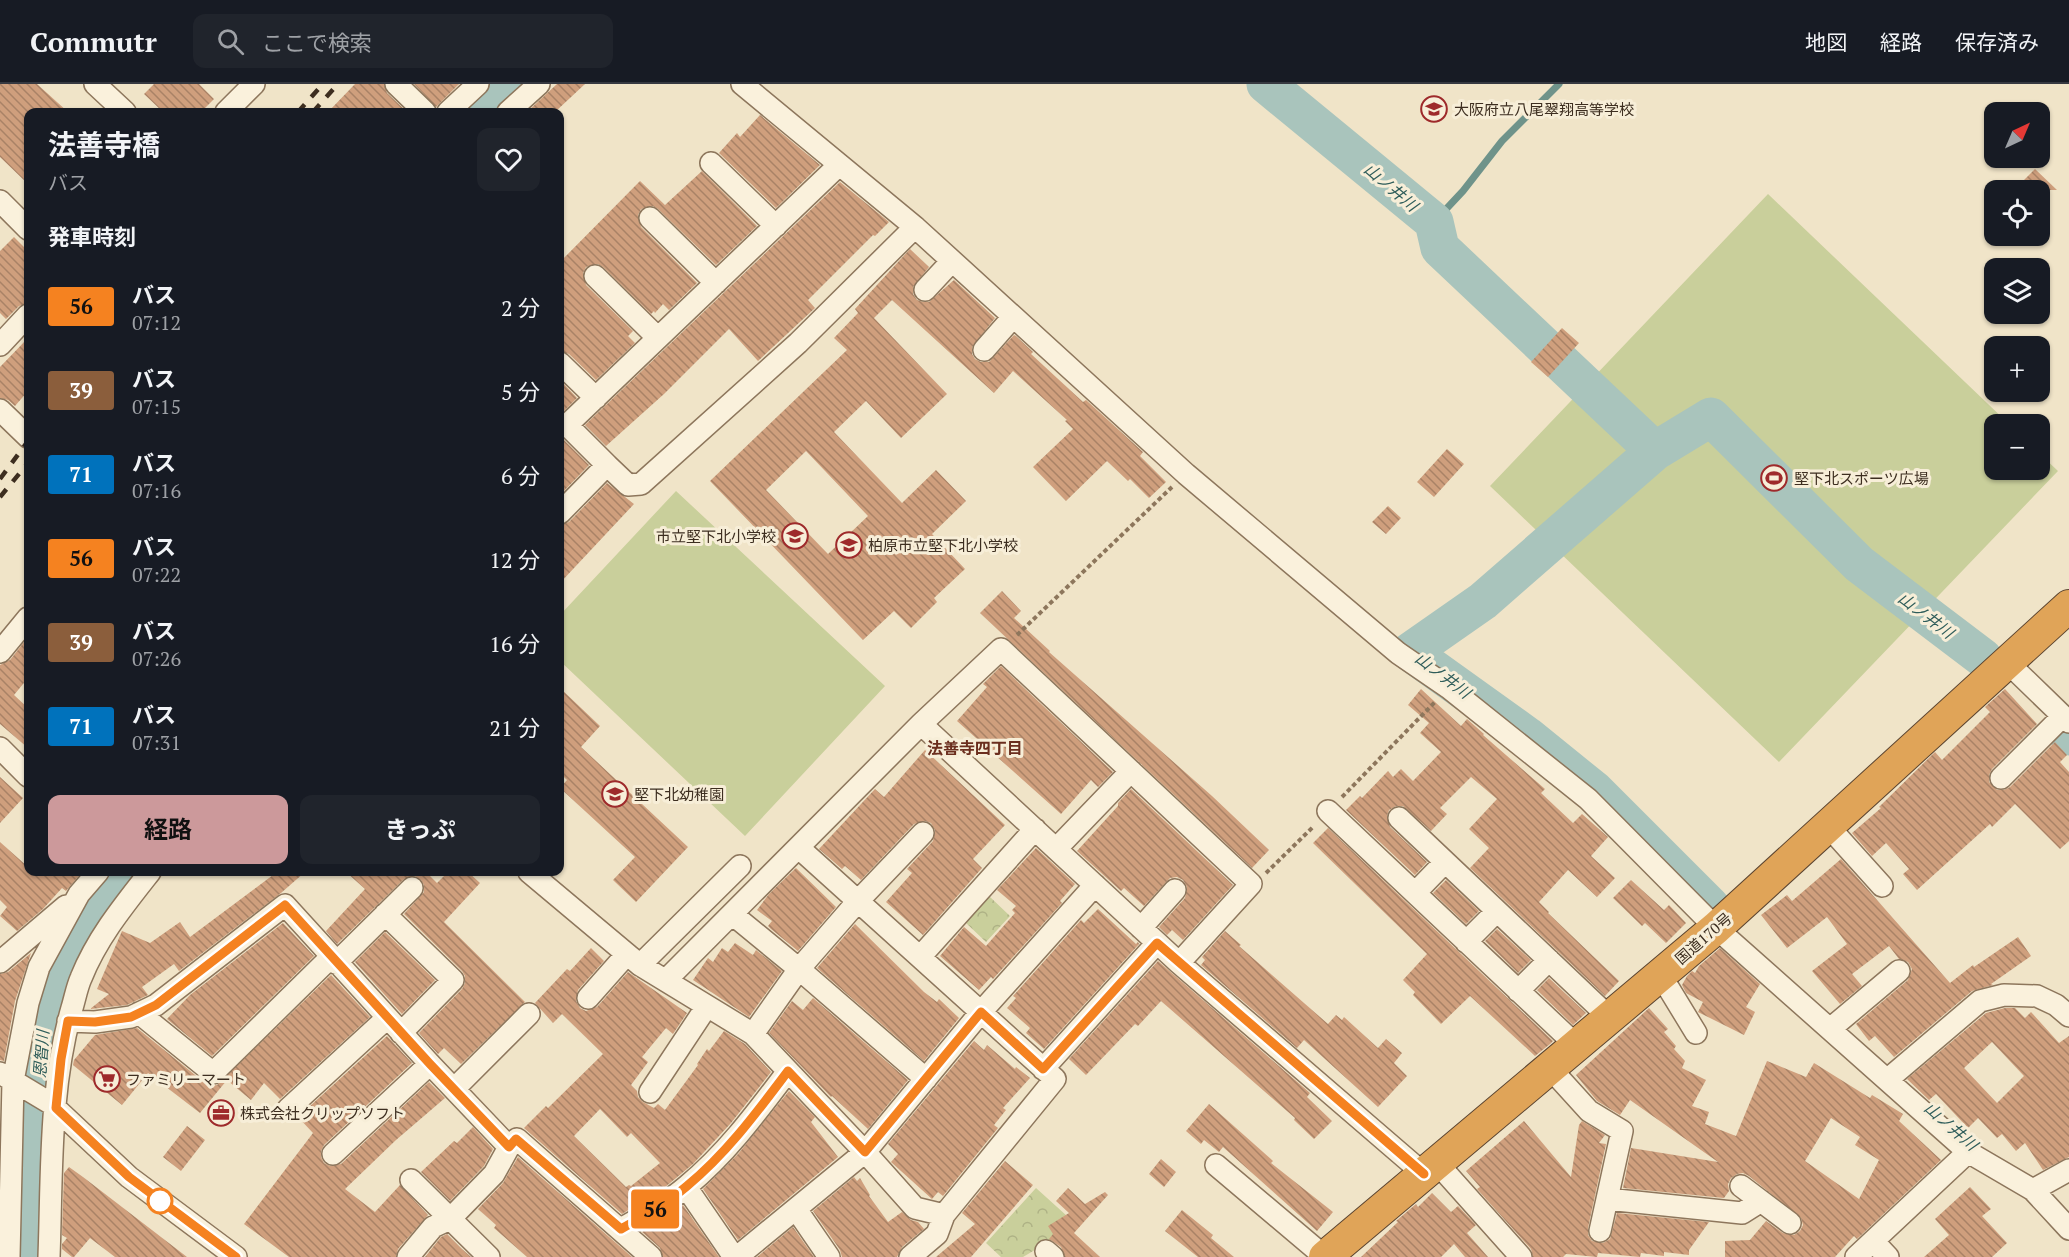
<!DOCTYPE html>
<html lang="ja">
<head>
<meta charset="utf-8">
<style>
	body { margin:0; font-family:"PT Serif","Noto Sans JP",serif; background:#20242c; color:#f1f3f6; height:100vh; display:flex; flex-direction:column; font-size:22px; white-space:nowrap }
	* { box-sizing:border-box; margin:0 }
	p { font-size:20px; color:#9ea1a6 }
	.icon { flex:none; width:33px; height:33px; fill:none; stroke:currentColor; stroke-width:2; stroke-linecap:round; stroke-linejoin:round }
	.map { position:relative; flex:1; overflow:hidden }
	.panel { position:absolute; left:24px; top:24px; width:540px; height:768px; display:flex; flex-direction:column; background:#171b24; border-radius:12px; box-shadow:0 2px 4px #0004 }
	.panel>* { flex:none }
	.badge { padding:0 12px; border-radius:4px; font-size:21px; line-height:39px }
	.needle { width:39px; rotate:44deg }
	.controls { position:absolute; left:1984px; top:18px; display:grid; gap:12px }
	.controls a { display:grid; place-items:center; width:66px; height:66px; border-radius:12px; background:#171b24; box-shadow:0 2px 4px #0004; font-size:30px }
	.map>.badge { position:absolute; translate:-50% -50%; box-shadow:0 0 0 3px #fff }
	h2 { padding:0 24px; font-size:22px; line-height:54px }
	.round { display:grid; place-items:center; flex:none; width:63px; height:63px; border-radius:12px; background:#20242c }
	.summary { display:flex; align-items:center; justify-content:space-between; height:102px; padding:0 24px }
	h1 { font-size:28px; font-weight:700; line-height:45px }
	.action { display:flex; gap:12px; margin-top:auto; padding:12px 24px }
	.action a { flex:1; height:69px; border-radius:12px; background:#cc999b; color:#111; font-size:24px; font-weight:700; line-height:69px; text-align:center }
	.action a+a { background:#20242c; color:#f1f3f6 }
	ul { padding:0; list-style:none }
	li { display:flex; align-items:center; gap:18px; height:84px; padding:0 24px }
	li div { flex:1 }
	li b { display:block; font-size:22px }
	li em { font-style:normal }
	li .badge { min-width:66px; font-weight:700; text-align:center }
	header { display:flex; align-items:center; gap:36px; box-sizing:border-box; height:84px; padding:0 30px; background:#171b24; border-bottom:2px solid #363941 }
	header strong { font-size:28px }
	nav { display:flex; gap:33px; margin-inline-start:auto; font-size:21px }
	.search { width:420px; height:54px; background:#20242c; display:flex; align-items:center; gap:15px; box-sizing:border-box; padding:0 21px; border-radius:12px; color:#9ea1a6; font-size:22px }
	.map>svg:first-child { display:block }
</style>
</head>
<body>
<header>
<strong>Commutr</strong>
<div class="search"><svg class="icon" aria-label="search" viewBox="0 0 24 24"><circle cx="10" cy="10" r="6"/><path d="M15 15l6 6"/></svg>ここで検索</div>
<nav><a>地図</a><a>経路</a><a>保存済み</a></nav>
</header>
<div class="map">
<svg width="2069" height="1173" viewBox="0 0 2069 1173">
	<defs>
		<pattern id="forest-crowns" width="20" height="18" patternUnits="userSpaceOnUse" patternTransform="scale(1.5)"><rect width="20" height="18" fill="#c9cf9b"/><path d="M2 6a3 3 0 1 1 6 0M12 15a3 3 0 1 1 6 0" fill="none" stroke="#aeb285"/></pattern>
		<pattern id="building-back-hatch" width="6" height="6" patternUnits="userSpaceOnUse" patternTransform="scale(1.5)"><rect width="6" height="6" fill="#cf9f7d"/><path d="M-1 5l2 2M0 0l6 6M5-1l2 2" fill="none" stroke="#a98266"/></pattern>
	</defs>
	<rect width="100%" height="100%" fill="#f0e4c8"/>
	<path fill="url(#forest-crowns)" d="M989,812L1010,832L986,858L965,838Z
		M1036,1104L1077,1141L1023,1173H1001L986,1159Z"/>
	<path fill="#c9cf9b" d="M1768,110L2009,340H1995V386H2040V370L2058,387L1779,678L1490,402Z
		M676,407L885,602L745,752L560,577V531Z"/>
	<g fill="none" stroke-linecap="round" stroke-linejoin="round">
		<path stroke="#6f938a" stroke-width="7" d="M1434,138L1463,107L1502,57L1559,0"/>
		<path stroke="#a9c4bc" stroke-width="39" d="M1266,0L1434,138L1440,164L1655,367
			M481,28L510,0
			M2069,651V652
			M1710,822L1595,707L1527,652L1410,568L1483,517L1655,367L1711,333L1859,480L1983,574
			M26,1173L35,1041L44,933L66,869L121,788"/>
	</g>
	<path fill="url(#building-back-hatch)" fill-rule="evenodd" d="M0,0H37L68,28H28V100L0,73Z
		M154,0H199L214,15L201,28H163L144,10Z
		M355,0H384L387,9L407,28H328Z
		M414,0H459L436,23Z
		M557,0H585L555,28H527Z
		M760,31L820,81L776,124L719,69L737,49L740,53Z
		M2035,85L2057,106H2014Z
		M702,87L757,142L716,181L658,125L653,122L641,125L638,131L641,143L697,199L669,226L663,220L655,229L654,227L651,230L603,183L598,180L586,183L583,189L586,201L633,247L628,252L635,259L596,296L569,270L560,267V178L640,97L665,121Z
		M840,98L889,138L875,152L873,151L808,216L815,224L758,277L729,245L664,310L606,362L585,341Z
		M14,153L28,167V219L19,222L6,235L0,229V167Z
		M910,165L929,183L913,203V210L917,216L923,218H929L954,196L995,234L972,263V270L975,275L981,278H989L1014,251L1016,252L1033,268L1031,270L1083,318L1086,316L1143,368L1140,372L1166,398L1149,414L1130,395L1128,397L1107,377L1066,417L1033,383L1073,345L1065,337L1067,336L1013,287L994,309L892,216L874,234L947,310L901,354L866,317L834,348L902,419L936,386L966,417L932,450L965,485L934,514L937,518L911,544L894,527L863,556L710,397L847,266L834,254L858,229L855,225ZM806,367L868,432L828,470L766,406Z
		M1562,244L1579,259L1548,293L1531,278Z
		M28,249V307L15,322L8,316L0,314V283L27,255L25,253Z
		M560,296L577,314L560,331Z
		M560,352L589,381L560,411Z
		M1447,365L1464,380L1434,413L1417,398Z
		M607,399L634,420L560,499V441L569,438Z
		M1388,422L1401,434L1386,450L1372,438Z
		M1002,507L1021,527L1014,534L1050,567L1049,568L1212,712L1269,766L1252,784L980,529Z
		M28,553V594L14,611L28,624V664L0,640V581L10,576Z
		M1001,582L1113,688L1098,703L1091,696L1061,730L957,637L987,603L983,600Z
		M560,604L600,642L581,663L688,763L636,818L613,796L635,773L560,704L567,696L560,689Z
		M1421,605L1461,642L1467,635L1484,650L1483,651L1545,705L1541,709L1573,739L1582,730L1608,753L1591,772L1615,794L1597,813L1568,786L1539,818L1549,828L1548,829L1619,897L1605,912L1470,784L1489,764L1469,745L1497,715L1471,693L1440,724L1447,730L1431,747L1403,722H1396L1389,726L1387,732L1390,743L1427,778L1415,791L1346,726L1360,712L1362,714L1388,687L1393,693L1401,685L1413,697L1441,668L1420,649L1429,639L1408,621Z
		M2005,605L2037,640L1992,685L1989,691V698L1997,706H2004L2010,703L2055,658L2067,671L2060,678L2069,688V757L2060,765L2015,720L1992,743L1990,740L1917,806L1903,790L1909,785L1886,759L1872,772L1852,749L1881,724L1879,723L1935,668L1942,676L1990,628L1985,623Z
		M925,666L1005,741L973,775L982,784L923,851L886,818L912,789L907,785L933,757L935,746L931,739L925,737L914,740L861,796L845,782L842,785L819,765L875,705L884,713Z
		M0,693L23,714L0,739Z
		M1131,705L1233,801L1183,856L1172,846L1167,851L1159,843L1185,814L1187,803L1183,796L1177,793L1170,794L1144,822L1124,804L1121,807L1077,767L1118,722V719Z
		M1328,744L1553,957L1550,960L1535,972L1470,912L1441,940L1413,911L1415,908L1403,896L1427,870L1313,759Z
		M0,758L28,783V788H82L66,807L62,804L43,825L17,847L0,832L7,823L0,816Z
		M1036,764L1075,800L1060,817L1062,819L993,895L991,893L979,906L940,872L964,843L986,862L1015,829L1012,826L1016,822L997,806Z
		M1841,775L1950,899L1973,881L1974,883L2018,853L2031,872L1991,900L1993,901L1972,907L1894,973L1875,952L1869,957L1856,940L1908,896L1912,885L1908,878L1899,875L1889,862L1852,890L1862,902L1840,920L1812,887L1847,860L1827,833L1787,864L1761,831L1787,811L1792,817Z
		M796,784L836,823L798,867L771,845L768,842L772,837L757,826L769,810Z
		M277,788H305L281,809L179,887L174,880L142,903L148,911L127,921L90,925L109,910L97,905L122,847L150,859L180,838L190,853Z
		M346,788H426L437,799L448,788H468L480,799L444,838L525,918L461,980L444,964L438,970L419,949L462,905L465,899V892L462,887L404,830L424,808V801L421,796L415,792L404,795L337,860L326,847L365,805Z
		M1446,796L1479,827L1466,840L1433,809Z
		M1631,796L1664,826L1669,821L1686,839L1666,859L1645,839L1642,842L1613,814Z
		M1098,825L1136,860L1138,858L1139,860L1044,965L1026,949L1030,944L1007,924L1016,914L1013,912L1081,836L1084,839Z
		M283,839L314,872L212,972L167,935L190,911Z
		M855,840L924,908L937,918L939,915L959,934L924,977L817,884Z
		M1497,845L1531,876L1518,889L1485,857Z
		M1225,847L1241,861L1239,862L1328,940L1336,931L1342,936L1344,933L1378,964L1386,955L1402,969L1394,979L1407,992L1378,1023L1304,956L1297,964L1201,881L1205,876L1202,873Z
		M385,848L435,896L402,930L355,878Z
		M735,859L753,871L756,866L782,887L749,933L693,896L708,874L713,878L722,864L728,868Z
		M591,864L604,877L578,906L576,917L580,924L586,927L597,923L628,888L687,929L673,950L666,944L642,973L648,978L631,1001L637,1007L638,1013L643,1018L654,1024L658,1020L665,1026L698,981L697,980L707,965L709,967L724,947L745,960L771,988L731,1039L693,1080L664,1104L622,1130L524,1044L546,1022L548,1024L603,970L562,930L553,939L535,919L567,885L570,887ZM600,1025L627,1053L631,1049L660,1079L631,1102L629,1101L626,1103L574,1052Z
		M1720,864L1760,900L1746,923L1755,928L1744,951L1698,928L1703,918L1686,909L1682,901L1687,892L1692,887L1695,889L1699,882Z
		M31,869L15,917L4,977L0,976V890L8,888Z
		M1158,877L1310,1009L1307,1013L1332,1037L1314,1055L1294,1036L1295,1034L1161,917L1138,942L1135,940L1086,991L1069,975Z
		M331,891L370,933L280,1015L264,999L251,1016L227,996L200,1029L148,989L122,1021L73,981L74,976L95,951L137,944L205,999L211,1002L217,1001Z
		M1549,894L1586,929L1573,941L1537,906Z
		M813,914L908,996L868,1045L832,1012L831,1013L769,949L792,917L803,926Z
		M1649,924L1668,945L1664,948L1676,962L1674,965L1685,977L1682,984L1706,996L1692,1022L1709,1028L1705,1040L1736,1052L1767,977L1806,993L1814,979L1870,1014L1872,1011L1903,1030L1899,1037L1941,1076L1857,1155L1854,1152L1835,1173H1725V1157L1750,1156L1766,1137L1783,1149L1794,1151L1800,1147L1803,1141L1801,1134L1749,1092L1743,1089L1737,1090L1731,1094L1728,1100L1729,1107L1724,1114L1623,1104L1631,1064L1718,1078L1630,1016L1620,1031L1597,1017L1576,991ZM1831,1034L1860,1053L1855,1061L1879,1076L1859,1115L1805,1077Z
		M2005,924H2015L2025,934L2031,928L2059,959L2069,952V1073L2043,1086L2025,1059L2016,1067L2002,1050L1997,1054L1978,1034L1968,1044L1936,1010L1929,1016L1907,995L1986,929ZM1992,958L2024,992L1997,1019L1964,984Z
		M387,952L412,979L324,1061L321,1067V1073L324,1079L330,1082L341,1080L429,998L445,1014L396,1056L345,1105L375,1128L400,1101L428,1131L398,1165L396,1173H289L244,1140L313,1049L298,1033Z
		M974,957L984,966L987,961L1015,985L1016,983L1030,994L1003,1024L1006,1026L994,1041L998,1044L985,1060L943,1112L938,1108L932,1115L891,1078L898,1070L888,1060Z
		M789,1007L815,1033L811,1038L838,1073L738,1156L703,1105L738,1070Z
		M1209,1020L1273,1077L1271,1079L1333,1128L1317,1147L1223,1063L1219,1068L1204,1056L1201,1060L1186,1047Z
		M1524,1037L1571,1093L1579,1041L1582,1037L1605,1051L1599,1059L1606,1060L1588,1144V1151L1592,1157L1603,1159L1610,1155L1617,1129L1709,1138L1689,1166V1171L1664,1168V1172L1641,1169L1640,1173L1598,1169L1597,1173L1566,1170L1563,1173H1533L1531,1165L1477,1105L1480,1103L1466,1087Z
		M187,1042L205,1056L181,1087L163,1073Z
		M473,1043L493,1065L484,1082L450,1117L421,1088L454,1057L457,1059Z
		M518,1073L632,1173H527L494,1144L496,1141L478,1125L503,1099Z
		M1161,1075L1176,1088L1164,1103L1149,1090Z
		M1005,1077L1033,1101L971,1173H936L975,1140L962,1129Z
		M69,1083L83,1093L187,1173H115L90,1154L74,1173H72L62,1165V1160L67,1154L62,1151L64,1089Z
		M854,1093L857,1097L860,1094L870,1111L869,1112L888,1138L902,1128L911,1136L918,1138L924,1145L902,1163L897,1173H842L840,1166L813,1127Z
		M1970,1103L1991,1125L1982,1132L2007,1159L1992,1173H1924L1949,1151L1935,1135Z
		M1068,1104L1085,1120L1105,1108L1108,1111L1074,1149L1100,1173H1065L1061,1163L1049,1155L1053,1150L1048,1142L1069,1129L1056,1117Z
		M1432,1109L1451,1128L1458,1122L1476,1141L1467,1149L1488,1173H1465L1454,1160L1441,1173H1361L1398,1138L1396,1137L1416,1120L1418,1123Z
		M683,1121L719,1173H663L660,1164L642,1148Z
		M1182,1126L1213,1151L1211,1154L1234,1173H1198L1165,1147Z
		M793,1143L814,1173H757Z
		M447,1150L462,1165L471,1173H425L441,1153Z"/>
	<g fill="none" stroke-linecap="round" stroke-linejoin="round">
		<g stroke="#8d765c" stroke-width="24">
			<path id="minor" d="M95,0L125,28
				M396,0L425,28
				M742,0L915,143L1186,390L1398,569L1449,604L1588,715L1716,844L1968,1068L2033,1106L2069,1145
				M226,28L254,0
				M448,28L478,0
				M508,28L539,0
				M711,79L776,142
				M0,117L28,145
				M650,134L716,199
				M595,192L658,254
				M925,206L952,177
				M0,261L28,231
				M984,266L1013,233
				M560,279L596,314
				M0,326L28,353
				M607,381L567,341L839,81
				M560,429L607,381L628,401L641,400L798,259L915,143
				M0,568L28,534
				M2007,578L2069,638
				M0,664L28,692
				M2001,694L2063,632
				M1328,727L1576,961
				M1399,734L1609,933
				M1828,742L1882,802
				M1056,765L1131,687
				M529,788L640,881L753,950L865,1068L915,1124L944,1131L1055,995L799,764
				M1415,809L1445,778
				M385,830L453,896L401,949
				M732,830L799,885L926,995
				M1141,844L1175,806
				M1466,858L1497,827
				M920,873L1035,745
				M0,878L66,822
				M336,879L412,804
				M1179,879L1424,1090
				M640,881L740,782
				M1660,890L1696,949
				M666,896L921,640L1179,879L1251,800L1001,565L921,640
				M1518,907L1549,876
				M588,914L627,870
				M139,929L213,989L331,873
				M68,937L95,938L131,933L156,921L285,821L430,980L509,1063L517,1055L651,1173
				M1830,945L1899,887
				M753,950L799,885L858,817L923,749
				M1549,983L1589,1027L1622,1047L1600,1147
				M1043,985L1157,859
				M0,989L50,1019L129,1093L236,1173
				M1887,996L1980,917L2004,911L2037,912L2056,921L2069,932
				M454,1005L529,930
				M650,1008L707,922
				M288,1025L387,934
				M333,1070L430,980
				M1437,1079L1521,1173
				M1216,1081L1325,1173
				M411,1096L489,1173
				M1741,1102L1790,1139
				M686,1103L734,1173
				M2033,1106L2069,1086
				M1607,1115L1742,1129L1761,1117
				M796,1125L829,1173
				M621,1145C644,1132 667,1119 687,1102C727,1069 757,1028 788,987
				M1873,1157L1888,1173
				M1046,1167L1053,1173
				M9,1173L13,997L28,919L39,883L79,810L98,788
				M49,1173C52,1091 49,1004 72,924C75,914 77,903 81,894C97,854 124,821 150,788
				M408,1173L433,1143L450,1135L494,1090L509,1063
				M737,1173L865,1068L981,928L1095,801
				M910,1173L937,1150L944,1131
				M1856,1173L1968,1068"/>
		</g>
		<g stroke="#5b4430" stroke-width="34">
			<path id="highway" d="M1325,1173L1716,844L2069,522"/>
		</g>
		<path stroke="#8d765c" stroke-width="4" stroke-dasharray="4.5 3" stroke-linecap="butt" d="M1017,551L1172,403
			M1342,713L1435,618
			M1266,789L1314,742"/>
		<use href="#minor" stroke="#faf1dc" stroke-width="21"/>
		<use href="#highway" stroke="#e0a458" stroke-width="32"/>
		<path stroke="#3d2e20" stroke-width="4.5" stroke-dasharray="10 10" stroke-linecap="butt" d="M298,28L323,0
			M313,28L338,0
			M0,395L28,357
			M0,413L28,379"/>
	</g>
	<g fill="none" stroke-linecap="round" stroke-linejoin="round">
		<g stroke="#fff" stroke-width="14">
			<path id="line" d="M236,1173L129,1093L56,1024L61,975L68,937L95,938L131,933L156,921L285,821L430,980L509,1063L516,1055L621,1145C644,1132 667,1119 687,1102C727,1069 757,1028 788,987L865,1068L981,928L1043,985L1157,859L1424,1090"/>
		</g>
		<use href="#line" stroke="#f58220" stroke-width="9"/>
	</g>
	<defs>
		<g id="school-ring" transform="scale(1.35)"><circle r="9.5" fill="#f7eed8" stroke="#9e2a2b" stroke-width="1.5"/><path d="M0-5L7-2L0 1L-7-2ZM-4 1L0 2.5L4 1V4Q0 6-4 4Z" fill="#9e2a2b"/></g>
		<g id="stadium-ring" transform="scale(1.35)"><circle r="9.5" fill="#f7eed8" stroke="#9e2a2b" stroke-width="1.5"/><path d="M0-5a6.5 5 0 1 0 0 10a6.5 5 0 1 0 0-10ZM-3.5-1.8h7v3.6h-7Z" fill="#9e2a2b"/></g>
		<g id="supermarket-ring" transform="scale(1.35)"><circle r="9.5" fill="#f7eed8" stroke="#9e2a2b" stroke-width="1.5"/><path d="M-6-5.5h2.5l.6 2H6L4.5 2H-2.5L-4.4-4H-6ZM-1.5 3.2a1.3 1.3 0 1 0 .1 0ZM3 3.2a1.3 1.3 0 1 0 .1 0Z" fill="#9e2a2b"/></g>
		<g id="office-ring" transform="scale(1.35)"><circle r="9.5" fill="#f7eed8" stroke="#9e2a2b" stroke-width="1.5"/><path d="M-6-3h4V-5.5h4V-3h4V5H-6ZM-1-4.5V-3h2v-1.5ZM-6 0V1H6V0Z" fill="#9e2a2b"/></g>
	</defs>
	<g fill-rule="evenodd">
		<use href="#school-ring" x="1434" y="25"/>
		<use href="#stadium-ring" x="1774" y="394"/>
		<use href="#school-ring" x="795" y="452"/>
		<use href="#school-ring" x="849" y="461"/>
		<use href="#school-ring" x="615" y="710"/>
		<use href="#supermarket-ring" x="107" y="995"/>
		<use href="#office-ring" x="221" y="1029"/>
	</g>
	<circle fill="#fff" stroke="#f58220" stroke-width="3" cx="160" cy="1117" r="12"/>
	<g text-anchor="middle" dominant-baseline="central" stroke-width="6" stroke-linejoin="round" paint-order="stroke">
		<g font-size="15" fill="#3d2e20" stroke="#f7eed8" text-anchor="start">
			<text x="1454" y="25">大阪府立八尾翠翔高等学校</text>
			<text x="1794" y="394">堅下北スポーツ広場</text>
			<text x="776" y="452" text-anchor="end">市立堅下北小学校</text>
			<text x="868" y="461">柏原市立堅下北小学校</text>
			<text x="634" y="710">堅下北幼稚園</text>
			<text x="126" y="995">ファミリーマート</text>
			<text x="240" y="1029">株式会社クリップソフト</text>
		</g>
		<g font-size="15" fill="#3d2e20" stroke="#f7eed8">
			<text transform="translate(1703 854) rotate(-41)">国道170号</text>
		</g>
		<g font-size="16" font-style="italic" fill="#2f5d5a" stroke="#f7eed8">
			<text transform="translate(1391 103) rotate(40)">山ノ井川</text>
			<text transform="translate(1926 531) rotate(37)">山ノ井川</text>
			<text transform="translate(1443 591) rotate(37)">山ノ井川</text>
			<text transform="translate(41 970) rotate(-86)">恩智川</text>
			<text transform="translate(1951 1042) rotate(41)">山ノ井川</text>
		</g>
		<g font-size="16" font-weight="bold" fill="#6b2e1e" stroke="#f7eed8">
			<text x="975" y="664">法善寺四丁目</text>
		</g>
	</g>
</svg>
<div class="controls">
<a><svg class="needle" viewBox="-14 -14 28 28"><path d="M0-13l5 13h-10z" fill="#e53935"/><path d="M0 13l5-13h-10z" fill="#9ea1a6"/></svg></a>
<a><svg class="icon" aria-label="locate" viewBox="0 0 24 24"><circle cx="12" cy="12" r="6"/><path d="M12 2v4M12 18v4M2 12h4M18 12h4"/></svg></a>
<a><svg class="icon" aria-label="layers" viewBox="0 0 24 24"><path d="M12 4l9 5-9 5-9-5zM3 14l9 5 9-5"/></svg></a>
<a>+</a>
<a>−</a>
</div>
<b class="badge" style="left:655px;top:1125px;background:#f58220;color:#111">56</b>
<section class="panel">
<div class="summary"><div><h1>法善寺橋</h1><p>バス</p></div><a class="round"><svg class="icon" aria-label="heart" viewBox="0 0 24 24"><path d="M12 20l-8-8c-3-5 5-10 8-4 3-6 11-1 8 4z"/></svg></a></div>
<h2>発車時刻</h2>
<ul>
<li><span class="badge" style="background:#f58220;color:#111">56</span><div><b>バス</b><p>07:12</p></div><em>2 分</em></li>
<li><span class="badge" style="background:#8b5e3c;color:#fff">39</span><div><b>バス</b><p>07:15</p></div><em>5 分</em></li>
<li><span class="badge" style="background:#0072bc;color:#fff">71</span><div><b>バス</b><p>07:16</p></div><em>6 分</em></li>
<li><span class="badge" style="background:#f58220;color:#111">56</span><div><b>バス</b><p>07:22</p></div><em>12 分</em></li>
<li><span class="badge" style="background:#8b5e3c;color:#fff">39</span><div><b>バス</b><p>07:26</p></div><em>16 分</em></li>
<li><span class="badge" style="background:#0072bc;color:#fff">71</span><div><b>バス</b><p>07:31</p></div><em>21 分</em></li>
</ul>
<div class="action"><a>経路</a><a>きっぷ</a></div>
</section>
</div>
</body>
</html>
